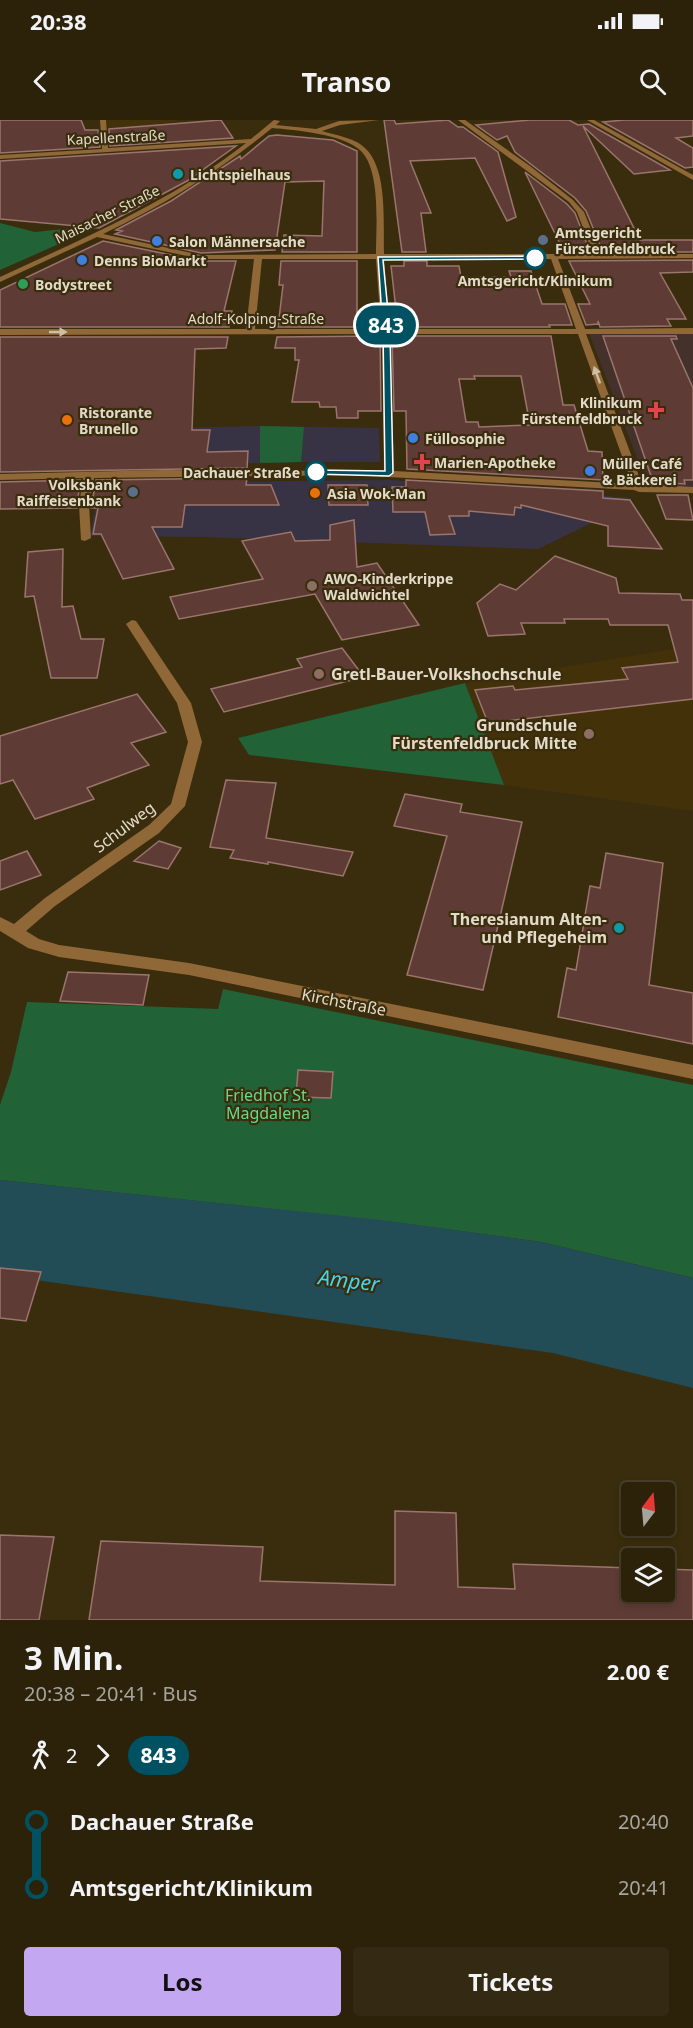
<!DOCTYPE html>
<html lang="de">
<head>
<meta charset="utf-8">
<style>
	body { margin:0; font-family:"Noto Sans",sans-serif; background:#342a13; color:#f1f3f6; height:100vh; display:flex; flex-direction:column; font-size:22px; white-space:nowrap }
	* { box-sizing:border-box; margin:0 }
	p { font-size:20px; color:#a6a49c }
	.icon { flex:none; width:33px; height:33px; fill:none; stroke:currentColor; stroke-width:2; stroke-linecap:round; stroke-linejoin:round }
	.map { position:relative; height:1500px; overflow:hidden }
	.drawer { display:flex; flex-direction:column; background:#2c220a; flex:1 }
	.drawer>* { flex:none }
	.badge { padding:0 12px; border-radius:20px; font-size:21px; line-height:39px }
	.needle { width:39px; rotate:16deg }
	.buttons { position:absolute; left:621px; top:1362px; display:grid; gap:12px }
	.buttons a { display:grid; place-items:center; width:54px; height:54px; border-radius:6px; background:#2c220a; box-shadow:0 3px 9px #0003,0 0 0 2px #483f2b; font-size:30px }
	.map>.badge { position:absolute; translate:-50% -50%; box-shadow:0 0 0 3px #fff }
	.legs { display:flex; align-items:center; gap:9px; height:66px; padding:0 24px; font-size:20px }
	.legs p { margin-inline-start:auto }
	.head { display:flex; align-items:center; justify-content:space-between; height:102px; padding:0 24px }
	h1 { font-size:33px; font-weight:700; line-height:45px }
	.cta { display:flex; gap:12px; margin-top:auto; padding:12px 24px }
	.cta a { flex:1; height:69px; border-radius:6px; background:#c4a7f1; color:#111; font-size:24px; font-weight:700; line-height:69px; text-align:center }
	.cta a+a { background:#342a13; color:#f1f3f6 }
	ul { padding:0 24px; list-style:none }
	li { display:flex; align-items:center; gap:21px; height:66px; font-size:22px }
	li i { display:grid; place-items:center; width:9px; height:100%; margin:0 8px; background:currentColor }
	li i::after { content:''; width:15px; height:15px; margin:-8px; border:4px solid; border-radius:50%; background:#2c220a }
	li p { margin-inline-start:auto }
	li:first-child i { background:linear-gradient(#0000 50%,currentColor 0) }
	li:last-child i { background:linear-gradient(currentColor 50%,#0000 0) }
	.status { display:flex; justify-content:space-between; align-items:center; height:42px; padding:0 30px; background:#2c220a; direction:ltr }
	.status svg { height:16px; fill:currentColor }
	header { display:flex; justify-content:space-between; align-items:center; height:78px; padding:0 24px; background:#2c220a; font-size:27px; font-weight:700 }
	.map>svg:first-child { display:block }
</style>
</head>
<body>
<div class="status"><b>20:38</b><svg viewBox="0 0 49 12"><path d="M0 12V9h3v3zM5 12V6h3v6zM10 12V3h3v9zM15 12V0h3v12zM26 1h20v11H26zM47 4h2v5h-2z"/></svg></div>
<header><svg class="icon" aria-label="back" viewBox="0 0 24 24"><path d="M15 5l-7 7 7 7"/></svg>Transo<svg class="icon" aria-label="search" viewBox="0 0 24 24"><circle cx="10" cy="10" r="6"/><path d="M15 15l6 6"/></svg></header>
<div class="map">
<svg width="693" height="1500" viewBox="0 0 693 1500">
	<rect width="100%" height="100%" fill="#3a2d0e"/>
	<path fill="#383344" d="M0,280L131,309L260,306L379,308L380,342H301L0,350Z
		M389,360L632,378L620,389L538,429L204,417L90,416L100,363Z"/>
	<path fill="#433209" d="M106,0H176L177,2L107,9Z
		M693,526V691L504,665L465,563Z"/>
	<path fill="#44312b" d="M589,213H693V367L648,366Z"/>
	<path fill="#216237" d="M0,103L35,112L102,105L0,150Z
		M260,306L304,307L301,342L260,343Z
		M465,563L504,665L249,635L238,618Z
		M223,869L693,965V1158L541,1122L393,1102L0,1060V985L11,952L27,882L218,889Z"/>
	<path fill="#224d56" d="M0,1060L381,1100L541,1122L693,1158V1268L553,1233L0,1155Z"/>
	<path fill="#5e3c35" stroke="#9b756d" stroke-width="1.5" fill-rule="evenodd" d="M0,0H81L85,10H98L100,27L0,33Z
		M221,0L233,18L110,26L109,9Z
		M384,0H394L396,4L448,0L458,7H463L498,32L516,97L507,101L475,38L410,41L431,93H421L426,132H402Z
		M530,0H569L578,5L589,4L670,50L634,54L583,6L640,120H693V132H603L586,91L575,78L515,32L507,16L497,20L476,5Z
		M624,0H693V16L676,18L693,28V47L685,48L603,2Z
		M277,15L333,20L357,31V132H282L284,115L322,116L324,61L285,62L275,130L201,133L115,114L122,111L116,110L171,81L240,36L241,39L269,16Z
		M236,26L187,61L99,108L0,99V41Z
		M525,52L567,84L575,93L590,132H564Z
		M103,121L201,141H236L224,191H232L229,207H0V170Z
		M693,140V152L660,153L686,199H667L671,206L600,207L598,201V204L586,205L578,184H590L569,141Z
		M281,141H357V207H278L283,165H279Z
		M404,141H427V146H459L461,157H511L509,151H531L542,184H565L572,205H549L550,207H398L391,146H404Z
		M380,216L381,291H358V298H337L336,287H320L319,282H292L299,240H295V228H275L277,217Z
		M392,216H551L563,285H574L588,331L602,332L603,360L407,349L406,291H394ZM474,256H521L530,305L479,307L478,302H466L459,259H475Z
		M603,216H676L677,219H671L693,268V360H684L685,364L653,362Z
		M0,217H228L226,228L195,229L192,310H210L207,332L248,331L247,348L0,352Z
		M247,358L246,365H271L279,385H185L182,407H152L174,449L123,459L101,414H93L98,388H91L96,360Z
		M80,360L77,388L0,389V362Z
		M406,360L603,371V378L630,380L662,429L608,426V406L521,385V388L515,387L514,395L469,391V396H449L455,414L430,415L425,392H393L392,367H406Z
		M328,365H367L368,385H329Z
		M657,375H688L693,400L666,399Z
		M354,400L357,447L377,443L419,505L342,520L315,474L179,499L170,477L263,459L242,421L291,412L295,421L330,420V405Z
		M63,429L62,487L73,486L81,519H104L97,558H51L34,476L25,477L28,432Z
		M555,436L616,458L619,473L680,474L682,480H693V579L488,603L475,570L513,566L515,570L628,559L622,548L678,542L668,505H610L608,499H564L565,503H521L525,514L488,516L477,483L500,464L516,470Z
		M342,528L364,557L224,592L211,569L302,547L297,539Z
		M137,574L166,612L131,623L149,645L87,668L94,679L35,699L13,660L0,664V616Z
		M226,660L276,663L266,718L353,732L343,756L268,742V744L230,738L234,730L210,727Z
		M405,674L462,684L460,692L522,702L483,870L407,855L447,716L394,706Z
		M159,721L181,728L168,749L134,741Z
		M27,731L41,755L0,770V741Z
		M606,733L663,743L649,865L693,873V924L558,897L567,848L576,850L590,766L600,768Z
		M68,852L149,855L143,885L60,881Z
		M298,950L333,952L331,978L296,977Z
		M0,1148L41,1152L26,1201L0,1198Z
		M395,1391L456,1393L458,1467L515,1469L513,1444L632,1448V1472H664V1449L693,1450V1500H89L101,1421L263,1427L260,1461L395,1465Z
		M0,1415L54,1417L39,1500H0Z"/>
	<g fill="none" stroke-linecap="round" stroke-linejoin="round">
		<path fill="#906737" fill-rule="evenodd" d="M100,0H106L108,28L251,19L274,0L280,1L276,5L316,9L339,1L379,0L340,5L322,11C335,15 356,18 366,29C388,51 383,104 384,134H593L577,92L569,82L458,0H465L530,46L573,80L584,92L601,134H693V138L558,139L585,209L693,208V214H586L642,364L693,367V373L639,372L634,370L351,355L94,358L89,385L91,418L85,421L81,420L79,385L83,358L0,360V354L162,350L384,351L382,214L0,215V209H246L254,139H201L97,117L0,162V157C84,118 172,81 246,23L0,39V35L102,29ZM272,8C295,10 344,14 361,31C381,51 376,107 376,134L201,135L103,114C164,85 221,50 272,8ZM262,139H376L381,209H255ZM384,139H551L576,209H390ZM390,214H578L632,364L394,351Z
			M587,0H594L693,55V60Z
			M132,500L136,501L191,583L202,622L185,686L159,713L55,786L26,811L39,819L59,825L189,843L693,945V959L189,855L59,837L28,828L0,811V797L14,804L45,778L149,705L171,684L188,622L177,583L126,504Z"/>
	</g>
	<defs><path id="oneway-solid" d="M-6-.8H1V-3.2L6.5 0L1 3.2V.8H-6Z" transform="scale(1.5)"/></defs>
	<g fill="#cebea4">
		<use href="#oneway-solid" transform="translate(58 212)"/>
		<use href="#oneway-solid" transform="translate(597 255) rotate(-110)"/>
	</g>
	<path fill="#005262" stroke="#fff" stroke-width="1.5" d="M535,136L537,139L383,140L390,212L393,353L389,356L313,354L312,352L316,350L385,351L383,212L378,137Z"/>
	<g fill="#0f9aa8" stroke="#3a2d0e" stroke-width="2">
		<circle cx="178" cy="54" r="6"/>
		<circle cx="619" cy="808" r="6"/>
	</g>
	<g fill="#5c6f8a" stroke="#3a2d0e" stroke-width="2">
		<circle cx="543" cy="120" r="6"/>
		<circle cx="133" cy="372" r="6"/>
	</g>
	<g fill="#3f7fe0" stroke="#3a2d0e" stroke-width="2">
		<circle cx="157" cy="121" r="6"/>
		<circle cx="82" cy="140" r="6"/>
		<circle cx="413" cy="318" r="6"/>
		<circle cx="590" cy="351" r="6"/>
	</g>
	<g fill="#fff" stroke="#005262" stroke-width="3">
		<circle cx="535" cy="138" r="10"/>
		<circle cx="316" cy="352" r="10"/>
	</g>
	<circle fill="#2e9e5b" stroke="#3a2d0e" stroke-width="2" cx="23" cy="164" r="6"/>
	<g fill="#e0444e" stroke="#3a2d0e" stroke-width="2">
		<path d="M653 281h6v6h6v6h-6v6h-6v-6h-6v-6h6z"/>
		<path d="M419 333h6v6h6v6h-6v6h-6v-6h-6v-6h6z"/>
	</g>
	<g fill="#e8710a" stroke="#3a2d0e" stroke-width="2">
		<circle cx="67" cy="300" r="6"/>
		<circle cx="315" cy="373" r="6"/>
	</g>
	<g fill="#8d6e63" stroke="#3a2d0e" stroke-width="2">
		<circle cx="312" cy="466" r="6"/>
		<circle cx="319" cy="554" r="6"/>
		<circle cx="589" cy="614" r="6"/>
	</g>
	<g text-anchor="middle" dominant-baseline="central" stroke-width="4.5" stroke-linejoin="round" paint-order="stroke">
		<g font-size="14" fill="#e3dbc9" stroke="#3a2d0e">
			<text transform="translate(116 17) rotate(-3)">Kapellenstraße</text>
			<text transform="translate(107 94) rotate(-26)">Maisacher Straße</text>
			<text x="256" y="198">Adolf-Kolping-Straße</text>
		</g>
		<g font-size="14" font-weight="bold" fill="#e3dbc9" stroke="#3a2d0e" text-anchor="start">
			<text x="190" y="54">Lichtspielhaus</text>
			<text x="555" y="112">Amtsgericht<tspan x="555" dy="16">Fürstenfeldbruck</tspan></text>
			<text x="169" y="121">Salon Männersache</text>
			<text x="94" y="140">Denns BioMarkt</text>
			<text x="35" y="164">Bodystreet</text>
			<text x="642" y="282" text-anchor="end">Klinikum<tspan x="642" dy="16">Fürstenfeldbruck</tspan></text>
			<text x="79" y="292">Ristorante<tspan x="79" dy="16">Brunello</tspan></text>
			<text x="425" y="318">Füllosophie</text>
			<text x="434" y="342">Marien-Apotheke</text>
			<text x="602" y="343">Müller Café<tspan x="602" dy="16">&amp; Bäckerei</tspan></text>
			<text x="121" y="364" text-anchor="end">Volksbank<tspan x="121" dy="16">Raiffeisenbank</tspan></text>
			<text x="327" y="373">Asia Wok-Man</text>
			<text x="324" y="458">AWO-Kinderkrippe<tspan x="324" dy="16">Waldwichtel</tspan></text>
		</g>
		<g font-size="14" font-weight="bold" fill="#e3dbc9" stroke="#3a2d0e">
			<text x="535" y="160">Amtsgericht/Klinikum</text>
			<text x="300" y="352" text-anchor="end">Dachauer Straße</text>
		</g>
		<g font-size="16" font-weight="bold" fill="#e3dbc9" stroke="#3a2d0e" text-anchor="end">
			<text x="331" y="554" text-anchor="start">Gretl-Bauer-Volkshochschule</text>
			<text x="577" y="605">Grundschule<tspan x="577" dy="18">Fürstenfeldbruck Mitte</tspan></text>
			<text x="607" y="799">Theresianum Alten-<tspan x="607" dy="18">und Pflegeheim</tspan></text>
		</g>
		<g font-size="16" fill="#e3dbc9" stroke="#3a2d0e">
			<text transform="translate(124 707) rotate(-37)">Schulweg</text>
			<text transform="translate(344 882) rotate(11)">Kirchstraße</text>
		</g>
		<g font-size="16" fill="#66da8a" stroke="#3a2d0e">
			<text x="268" y="975">Friedhof St.<tspan x="268" dy="18">Magdalena</tspan></text>
		</g>
		<g font-size="21" font-style="italic" fill="#43d4ee" stroke="#3a2d0e">
			<text transform="translate(349 1160) rotate(7)">Amper</text>
		</g>
	</g>
</svg>
<div class="buttons">
<a><svg class="needle" viewBox="-14 -14 28 28"><path d="M0-13l5 13h-10z" fill="#e53935"/><path d="M0 13l5-13h-10z" fill="#a6a49c"/></svg></a>
<a><svg class="icon" aria-label="layers" viewBox="0 0 24 24"><path d="M12 4l9 5-9 5-9-5zM3 14l9 5 9-5"/></svg></a>
</div>
<b class="badge" style="left:386px;top:205px;background:#005262;color:#fff">843</b>
</div>
<section class="drawer">
<div class="head"><div><h1>3 Min.</h1><p>20:38 – 20:41 · Bus</p></div><b>2.00 €</b></div>
<div class="legs"><svg class="icon" aria-label="walk" viewBox="0 0 24 24"><circle cx="13" cy="4" r="2"/><path d="M13 8l-2 6 4 7M11 14l-3 7M7 12l3-4h3l4 4"/></svg>2<svg class="icon" aria-label="forward" viewBox="0 0 24 24"><path d="M9 5l7 7-7 7"/></svg><b class="badge" style="background:#005262;color:#fff">843</b></div>
<ul>
<li><i style="color:#005262"></i><b>Dachauer Straße</b><p>20:40</p></li>
<li><i style="color:#005262"></i><b>Amtsgericht/Klinikum</b><p>20:41</p></li>
</ul>
<div class="cta"><a>Los</a><a>Tickets</a></div>
</section>
</body>
</html>
